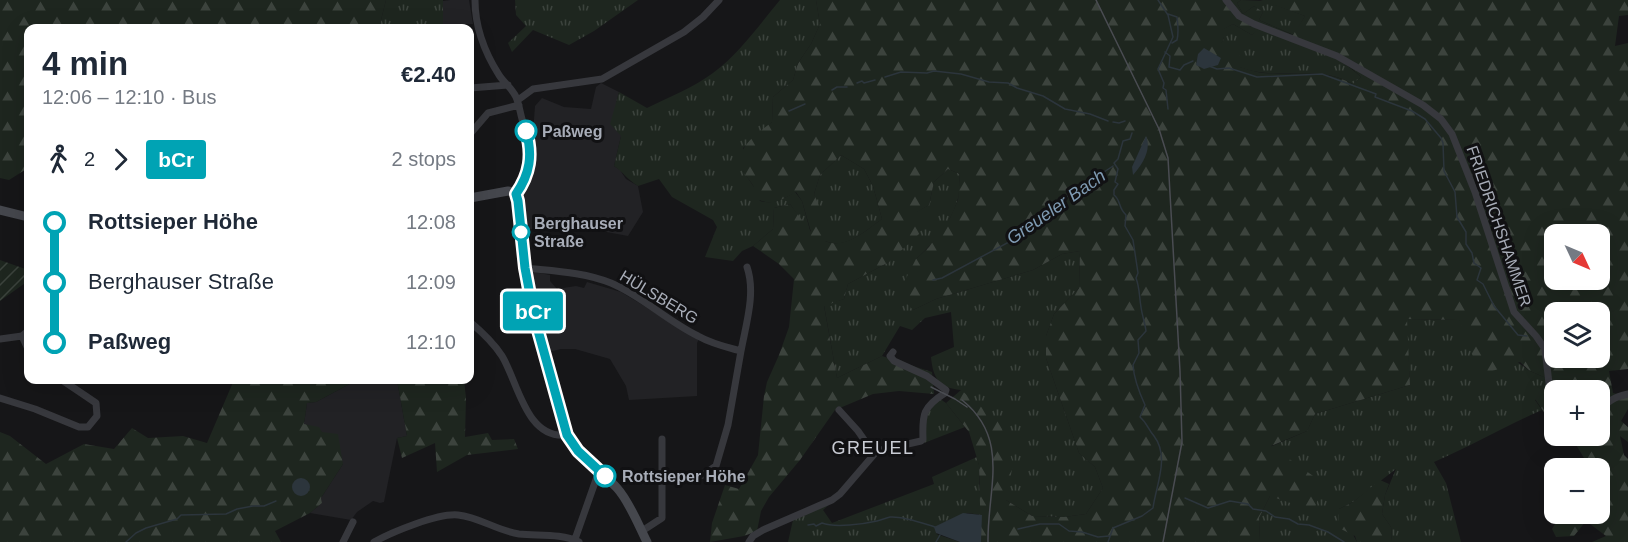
<!DOCTYPE html>
<html lang="en">
<head>
<meta charset="utf-8">
<style>
	body { margin:0; font-family:Helvetica,sans-serif; background:#f6f6f7; color:#1f2937; height:100vh; display:flex; flex-direction:column; font-size:22px; white-space:nowrap }
	* { box-sizing:border-box; margin:0 }
	p { font-size:20px; color:#747a83 }
	.icon { flex:none; width:33px; height:33px; fill:none; stroke:currentColor; stroke-width:2; stroke-linecap:round; stroke-linejoin:round }
	.map { position:relative; flex:1; overflow:hidden }
	.details { position:absolute; left:24px; top:24px; width:450px; height:360px; display:flex; flex-direction:column; background:#fff; border-radius:12px; box-shadow:0 6px 24px #0002 }
	.details>* { flex:none }
	.badge { padding:0 12px; border-radius:4px; font-size:21px; line-height:39px }
	.needle { width:39px; rotate:134deg }
	.fabs { position:absolute; left:1544px; top:224px; display:grid; gap:12px }
	.fabs a { display:grid; place-items:center; width:66px; height:66px; border-radius:12px; background:#fff; box-shadow:0 6px 24px #0002; font-size:30px }
	.map>.badge { position:absolute; translate:-50% -50%; box-shadow:0 0 0 3px #fff }
	.legs { display:flex; align-items:center; gap:9px; height:66px; padding:0 18px; font-size:20px }
	.legs p { margin-inline-start:auto }
	.overview { display:flex; align-items:center; justify-content:space-between; height:102px; padding:0 18px }
	h1 { font-size:33px; font-weight:800; line-height:45px }
	ul { padding:0 18px; list-style:none }
	li { display:flex; align-items:center; gap:21px; height:60px; font-size:22px }
	li i { display:grid; place-items:center; width:9px; height:100%; margin:0 8px; background:currentColor }
	li i::after { content:''; width:15px; height:15px; margin:-8px; border:4px solid; border-radius:50%; background:#fff }
	li p { margin-inline-start:auto }
	li:first-child i { background:linear-gradient(#0000 50%,currentColor 0) }
	li:last-child i { background:linear-gradient(currentColor 50%,#0000 0) }
	.map>svg:first-child { display:block }
</style>
</head>
<body>
<div class="map">
<svg width="1628" height="542" viewBox="0 0 1628 542">
	<defs>
		<pattern id="grass-tufts" width="24" height="20" patternUnits="userSpaceOnUse" patternTransform="scale(1.5)"><rect width="24" height="20" fill="#1e261f"/><path d="M3 7l-1-3M5 7V3M7 7l1-3M15 17l-1-3M17 17v-4M19 17l1-3" fill="none" stroke="#3c433d"/></pattern>
		<pattern id="forest-firs" width="22" height="20" patternUnits="userSpaceOnUse" patternTransform="scale(1.5)"><rect width="22" height="20" fill="#1e261f"/><path d="M5 1l3.5 6h-7zM16 11l3.5 6h-7z" fill="#3c433d"/></pattern>
		<pattern id="garden-furrows" width="10" height="10" patternUnits="userSpaceOnUse" patternTransform="scale(1.5)"><rect width="10" height="10" fill="#1e261f"/><path d="M-1 1l2-2M0 10L10 0M9 11l2-2" fill="none" stroke="#3c433d"/></pattern>
	</defs>
	<rect width="100%" height="100%" fill="#161618"/>
	<path fill="#222225" d="M450,0H469L473,24H466L457,28H443V1Z
		M601,83L619,92L616,103L621,136L614,166L620,170L626,179L638,186L643,212L628,236L569,225L524,230V193L530,177H532L535,162L536,145L533,132L535,106L542,98L564,107L591,109L596,87Z
		M534,272L550,275V281L557,289L576,286L584,288L587,282L621,292L699,339L697,343V396L629,400L626,386L610,359L575,349H561L549,352L537,306L532,274Z
		M357,380H397L407,436L397,438L384,502L380,503L373,501L357,512L351,520L310,513L322,503L321,498L343,464L322,432L304,424L307,403L316,402Z"/>
	<path fill="url(#grass-tufts)" d="M386,0H443V28H379Z
		M515,0H638L594,31L569,45L533,30L512,52L508,43L526,26L516,15Z
		M780,0H816L820,24L811,44L798,63L793,80L773,97L772,122L743,148V171L754,187L760,201C774,205 783,199 795,192L802,201L811,234L790,204L774,208L773,229L753,246L742,251L733,261L705,257L717,227L713,220L672,197L659,179L638,186C627,179 623,172 614,166L621,136L610,124L619,92L647,108C669,97 693,88 713,73C740,53 759,25 780,0Z
		M1241,0L1265,1L1305,16L1294,35L1259,20L1263,12L1254,6L1243,14L1237,3Z
		M1233,24L1252,35L1258,28C1294,41 1333,50 1361,77L1353,84C1316,63 1278,81 1242,68C1233,65 1227,52 1218,46L1224,40L1221,30Z
		M841,155L864,169L873,186L882,219C865,231 846,250 825,241L814,194L820,175Z
		M948,169L960,174C959,183 960,194 957,202C950,224 933,244 916,259L913,310L936,299L1033,270L1062,254L1080,251L1079,288L1054,314L1046,336V358L1079,453L1095,467L1103,488L1086,514L1064,517L1032,516L1006,500L961,390C939,388 933,378 931,357L954,347L951,312L925,318L912,330L900,326L882,356L837,378L824,305L844,299L848,284L889,262L916,212L929,205L934,182Z
		M1406,319L1459,320L1530,371L1546,378L1548,392L1535,400L1542,410C1505,426 1471,446 1434,462L1446,483L1461,542H1392L1391,527L1382,514L1385,495L1396,469L1353,502L1339,509L1357,542H1260L1259,518L1270,496V447L1307,431L1315,414L1410,385Z
		M940,399L946,403L965,427L924,443L925,415Z
		M977,457L979,465V482L982,515L967,513L936,534L960,542H788L793,520L833,501L823,510L832,523L934,484L932,477Z"/>
	<path fill="url(#forest-firs)" fill-rule="evenodd" d="M0,0H386L379,28H28V168L9,180L0,178Z
		M816,0H1241L1237,3L1243,14L1254,6L1263,12L1259,20L1293,35L1305,16L1260,0H1628V15L1619,16L1615,46L1628,43V369L1609,371L1613,393L1628,396V409L1621,421L1628,427V442L1620,436L1624,455L1628,459V542H1592L1606,536L1586,521L1574,536L1556,537L1552,529L1562,513H1599V468H1590L1575,443L1566,435H1599V390H1554V427L1535,399L1548,392L1546,378L1530,371L1520,362L1480,375L1459,320L1407,319L1410,385L1315,414L1307,431L1271,446L1323,483L1314,511L1270,496L1259,518L1260,542H981L979,465L969,432L946,403L961,390L1000,422L1013,464L1006,500L1032,516L1064,517L1086,514L1103,488L1095,467L1079,453L1046,358V336L1054,314L1079,288L1080,251L1062,254L1033,270L936,299L913,310L898,294L916,259L929,247L950,218L958,200L960,174L948,169L934,182L929,205L917,212L919,234L889,262L848,284L844,299L824,306L837,378L882,356L932,372L934,394L899,391L873,394L835,410L800,460L769,497L761,511L757,531L744,536L710,542L712,523L725,485L739,489L758,455L764,396L767,382L779,355L789,327L794,279L779,264L753,246L773,229L774,208L790,204L811,232L802,201L796,192C777,202 769,208 751,195L754,187C751,182 746,176 743,171C732,149 757,134 772,122L773,97L793,80L798,63L811,44L820,24ZM1233,24L1252,35L1258,29L1306,46C1312,50 1314,49 1320,50C1333,53 1351,67 1361,77L1353,84C1325,68 1294,75 1263,73C1256,72 1247,69 1240,67L1243,60L1234,47L1226,50L1219,46L1224,40L1222,30ZM841,155L864,169L873,186L882,219C866,230 846,250 825,241L828,228L814,194L820,175ZM1554,234H1599V279H1554ZM1554,312H1599V357H1554Z
		M234,380H357L316,402L307,403L304,424L319,427L322,432L338,434L343,464L321,498L322,503L310,513L275,531L281,542H0V432L10,436L46,464L84,444L114,449L132,428L148,438L183,436L207,443Z
		M397,380H464L466,398L465,437L488,433L492,440L514,439L518,449L467,455L437,472L435,443L402,458L397,438L407,436Z
		M1380,480L1389,484L1385,495L1382,514L1391,527L1392,542H1357L1355,536L1339,528V509L1353,502Z"/>
	<path fill="url(#garden-furrows)" d="M0,260L28,270V281L0,301Z"/>
	<path fill="#2c353c" d="M1204,48L1221,58L1218,65L1204,69L1196,65L1198,54Z
		M1146,136C1152,150 1142,165 1133,175L1132,167Z
		M292 487a9 9 0 1 1 18 0a9 9 0 1 1-18 0Z
		M963,513L982,515L981,542H960L936,533L934,527Z"/>
	<g fill="none" stroke-linecap="round" stroke-linejoin="round">
		<path stroke="#2c353c" stroke-width="1.5" d="M1158,0L1168,15L1173,37L1158,69L1164,83L1163,88L1166,90L1168,109
			M1168,14L1177,17C1178,25 1179,32 1177,40L1172,43
			M1165,52L1170,56L1169,67L1180,70L1184,65L1193,61
			M1209,66L1217,69L1229,68L1257,77L1322,74L1376,94L1375,97L1412,111L1425,119L1441,138L1443,143L1444,171L1455,192L1457,217L1466,232V244L1472,253L1474,263L1481,268L1477,280L1483,284L1494,306L1518,335L1527,336
			M885,77L901,72L927,73L934,71L961,74L989,82L1008,83L1017,88L1043,96L1065,109L1090,114L1108,121
			M857,83L862,81L864,83L875,80
			M832,90L837,87H847
			M789,111L805,104
			M1113,122L1119,123L1125,121
			M933,280L942,278L1022,235L1053,206L1113,166
			M1185,498L1208,508L1230,501L1248,504L1253,509L1266,511L1275,517L1289,519L1298,524L1309,525L1328,532L1344,542
			M808,525L814,524L816,526L822,523C835,528 864,524 877,521C881,520 886,518 890,517C904,516 922,523 935,527
			M1018,529L1040,524H1059L1069,531L1082,532L1098,537L1109,536
			M126,542L136,533L146,528L177,519L181,515L226,514L237,509L253,506H264L276,501
			M936,542L940,535
			M1108,542L1113,528L1142,516L1153,508C1156,485 1170,457 1154,436C1148,429 1147,423 1140,417L1145,405C1139,392 1134,380 1133,365L1139,353L1138,340L1146,331C1145,323 1142,315 1141,307C1139,296 1140,289 1136,278L1138,273L1133,240L1125,226L1126,215C1118,208 1121,200 1114,195V190L1118,184L1115,182L1118,169L1114,163L1118,159L1123,141L1130,139L1132,133"/>
		<path stroke="#37383d" stroke-width="7" d="M475,0C475,26 485,53 499,75C504,83 512,88 516,97C519,104 520,112 522,119C531,150 536,167 516,194
			M1226,0L1239,16L1254,24L1337,56L1423,105L1441,119L1452,134L1475,192L1514,312L1536,336L1545,349L1550,392L1554,403
			M470,88L508,85
			M518,100L533,89L602,79L684,32L703,17L719,0
			M470,134L488,113L519,105
			M525,268C553,271 584,272 611,283C642,296 667,321 698,336C712,344 726,347 741,351L728,425L716,466L703,475
			M470,322C482,332 493,342 502,356C518,382 526,440 567,435
			M28,331L22,336L28,349
			M0,339L22,336
			M741,351C746,324 756,293 747,267
			M0,398L35,409L79,427H88L97,416L96,403L62,380
			M839,410L858,431L874,454
			M1599,412C1607,401 1615,397 1628,394
			M1570,435L1576,438L1583,435
			M642,531L662,518V439
			M343,542L353,522
			M374,542C392,532 438,513 458,515C479,517 498,531 519,534C539,536 561,533 579,542
			M574,542L599,471
			M749,542L753,536L763,530L832,500L840,494L877,451L921,441L923,439C922,414 923,407 945,393L946,390L927,376L894,361L890,356L893,352"/>
		<path stroke="#45474d" stroke-width="9" d="M470,198L508,191L513,192L517,196L525,268L534,316L563,424C574,453 597,467 617,488C629,501 639,526 647,542
			M0,210L28,217"/>
		<path stroke="#4a4c52" stroke-width="1.5" d="M1096,0L1159,129L1168,158L1180,371L1182,442L1163,542
			M931,387L955,399L967,407
			M962,400C1011,439 987,490 988,542"/>
	</g>
	<g fill="none" stroke-linecap="round" stroke-linejoin="round">
		<g stroke="#fff" stroke-width="14">
			<path id="line-1" d="M526,131C533,155 530,174 516,194L518,201L525,268L534,316L567,435L578,451L605,476"/>
		</g>
		<use href="#line-1" stroke="#00a3b4" stroke-width="9"/>
	</g>
	<g fill="#fff" stroke="#00a3b4" stroke-width="3">
		<circle cx="526" cy="131" r="10"/>
		<circle cx="521" cy="232" r="8"/>
		<circle cx="605" cy="476" r="10"/>
	</g>
	<g text-anchor="middle" dominant-baseline="central" stroke-width="6" stroke-linejoin="round" paint-order="stroke">
		<g font-size="16" font-weight="bold" fill="#a8adb8" stroke="#111113" text-anchor="start">
			<text x="542" y="131">Paßweg</text>
			<text x="534" y="223">Berghauser<tspan x="534" dy="18">Straße</tspan></text>
			<text x="622" y="476">Rottsieper Höhe</text>
		</g>
		<g font-size="16" fill="#a8adb8" stroke="#111113">
			<text transform="translate(1499 226) rotate(71)">FRIEDRICHSHAMMER</text>
			<text transform="translate(659 297) rotate(31)">HÜLSBERG</text>
		</g>
		<g font-size="18" font-style="italic" fill="#7f9bb3" stroke="#111113">
			<text transform="translate(1056 207) rotate(-35)">Greueler Bach</text>
		</g>
		<g font-size="18" letter-spacing="1.5" fill="#c9ccd4" stroke="#111113">
			<text x="873" y="448">GREUEL</text>
		</g>
	</g>
</svg>
<div class="fabs">
<a><svg class="needle" viewBox="-14 -14 28 28"><path d="M0-13l5 13h-10z" fill="#e53935"/><path d="M0 13l5-13h-10z" fill="#747a83"/></svg></a>
<a><svg class="icon" aria-label="layers" viewBox="0 0 24 24"><path d="M12 4l9 5-9 5-9-5zM3 14l9 5 9-5"/></svg></a>
<a>+</a>
<a>−</a>
</div>
<b class="badge" style="left:533px;top:311px;background:#00a3b4;color:#fff">bCr</b>
<section class="details">
<div class="overview"><div><h1>4 min</h1><p>12:06 – 12:10 · Bus</p></div><b>€2.40</b></div>
<div class="legs"><svg class="icon" aria-label="walk" viewBox="0 0 24 24"><circle cx="13" cy="4" r="2"/><path d="M13 8l-2 6 4 7M11 14l-3 7M7 12l3-4h3l4 4"/></svg>2<svg class="icon" aria-label="forward" viewBox="0 0 24 24"><path d="M9 5l7 7-7 7"/></svg><b class="badge" style="background:#00a3b4;color:#fff">bCr</b><p>2 stops</p></div>
<ul>
<li><i style="color:#00a3b4"></i><b>Rottsieper Höhe</b><p>12:08</p></li>
<li><i style="color:#00a3b4"></i><span>Berghauser Straße</span><p>12:09</p></li>
<li><i style="color:#00a3b4"></i><b>Paßweg</b><p>12:10</p></li>
</ul>
</section>
</div>
</body>
</html>
